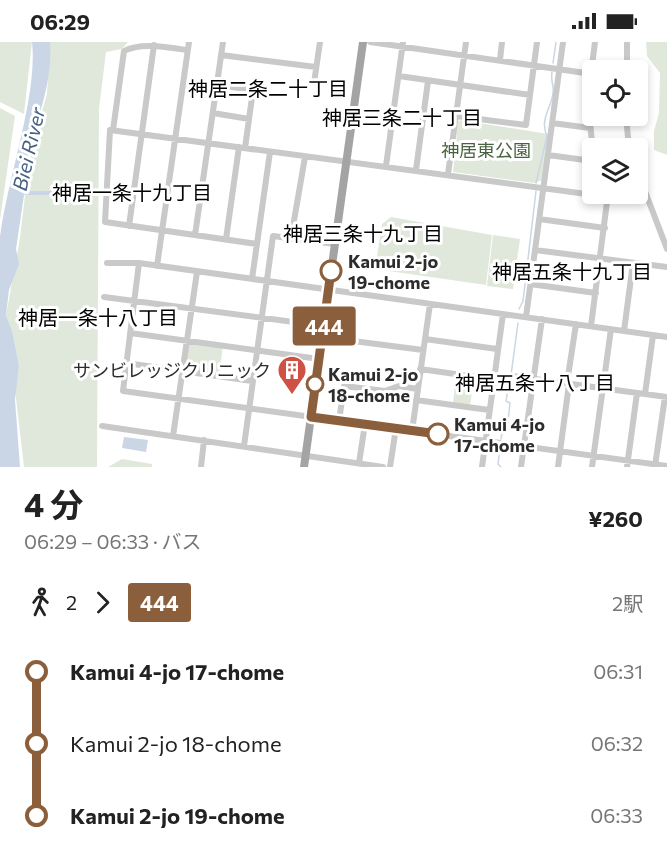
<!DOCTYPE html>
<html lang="ja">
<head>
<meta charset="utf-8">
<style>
	body { margin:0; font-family:Commissioner,"Noto Sans JP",sans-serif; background:#f2f2f2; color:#222; height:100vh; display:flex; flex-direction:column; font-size:22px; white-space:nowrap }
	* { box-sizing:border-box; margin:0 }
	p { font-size:20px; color:#767676 }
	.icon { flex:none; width:33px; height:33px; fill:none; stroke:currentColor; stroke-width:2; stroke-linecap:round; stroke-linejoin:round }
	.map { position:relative; height:425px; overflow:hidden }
	.side { display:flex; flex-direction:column; background:#fff; flex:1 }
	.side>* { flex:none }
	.badge { padding:0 12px; border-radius:4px; font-size:21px; line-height:39px }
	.fabs { position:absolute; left:582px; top:18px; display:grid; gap:12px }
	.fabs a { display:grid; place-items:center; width:66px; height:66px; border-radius:6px; background:#fff; box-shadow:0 3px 9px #0003; font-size:30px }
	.map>.badge { position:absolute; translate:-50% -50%; box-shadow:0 0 0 3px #fff }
	.legs { display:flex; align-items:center; gap:9px; height:66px; padding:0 24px; font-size:20px }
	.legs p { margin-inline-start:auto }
	.head { display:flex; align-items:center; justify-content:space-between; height:102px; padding:0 24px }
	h1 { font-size:33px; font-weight:700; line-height:45px }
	ul { padding:0 24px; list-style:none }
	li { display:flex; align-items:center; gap:21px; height:72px; font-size:22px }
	li i { display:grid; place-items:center; width:9px; height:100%; margin:0 8px; background:currentColor }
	li i::after { content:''; width:15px; height:15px; margin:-8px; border:4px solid; border-radius:50%; background:#fff }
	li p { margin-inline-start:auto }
	li:first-child i { background:linear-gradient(#0000 50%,currentColor 0) }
	li:last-child i { background:linear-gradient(currentColor 50%,#0000 0) }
	.status { display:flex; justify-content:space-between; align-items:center; height:42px; padding:0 30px; background:#fff; direction:ltr }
	.status svg { height:16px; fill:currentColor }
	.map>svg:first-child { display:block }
</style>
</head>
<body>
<div class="status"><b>06:29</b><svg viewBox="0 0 49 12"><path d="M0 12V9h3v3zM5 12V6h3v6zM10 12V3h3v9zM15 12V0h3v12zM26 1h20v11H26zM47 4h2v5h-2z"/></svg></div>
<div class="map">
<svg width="667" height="425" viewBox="0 0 667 425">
	<rect width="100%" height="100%" fill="#fff"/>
	<path fill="#e0e8db" d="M0,0H32L24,72L0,60Z
		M50,0H128L122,7L106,10L99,67L97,425H24L15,347L19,323L12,288L6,273L20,196L30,111L47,52Z
		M646,0H667V113L654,108V89L659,71L660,31L647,14Z
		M0,66L15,74L0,178Z
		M461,78L548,92L542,138L535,141L453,130L458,80Z
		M391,175L492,193L486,243L375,227L382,182Z
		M493,193L520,197L513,247L487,244Z
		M187,299L223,304L219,333L183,328Z
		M456,335L474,337L470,363L453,361Z
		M122,417L152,422V425H108Z"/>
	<path fill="#cad6e6" d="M32,0H50C54,54 25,96 24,149H74V153H24L16,207L19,222L9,248L6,273L12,288L19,323L15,358L20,425H0V195C7,138 38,53 32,0Z
		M124,395L148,398L146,410L122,406Z"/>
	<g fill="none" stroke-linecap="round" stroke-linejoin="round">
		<path stroke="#cad6e6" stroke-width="1.5" d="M553,21L556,0
			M536,141L547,94C538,75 556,61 553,45C552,39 551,37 552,30
			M519,267L523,259L536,149
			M511,333L518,281
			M501,397L504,380H508L510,361L506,359L509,341
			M500,407L498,422L501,425"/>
		<path stroke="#c9c9c9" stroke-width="6" d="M370,0L592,32
			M221,13L316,25
			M500,18L502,0
			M627,28V0
			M399,34L530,53
			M314,41L320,0
			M217,43L253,48L245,106
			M213,71L249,77
			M456,74L526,83L537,0
			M626,74L629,106
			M552,81L590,86
			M113,88L124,9C140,0 167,5 187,8
			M593,106C587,71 590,35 595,0
			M548,113L592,119
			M386,124L403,0
			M416,128L428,39
			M638,131L667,207
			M448,132L466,0
			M539,177L605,186
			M129,184L154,3
			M195,193L223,0
			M291,196L305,115
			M226,197L239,105
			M257,202L105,180L110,88L609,155L623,152
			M535,208L667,225
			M107,221H139L667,295
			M139,221L123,349L667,424
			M157,224L189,0
			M252,237L270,110
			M530,242L596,251
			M104,255L324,284
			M526,275L563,0
			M591,284L608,152
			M624,289L633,221
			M130,291L319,317
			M322,295L423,308
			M425,297L497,307
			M126,321L252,339
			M420,327L512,340
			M513,334L667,355
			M567,341L576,282
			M645,352L653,293
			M416,358L489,368
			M339,379L344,344L385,349L399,344L417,347
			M102,384L383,425
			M412,389L430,262
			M173,394L197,230
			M244,404L273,194L335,202
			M359,421L365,382
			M655,424L665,355
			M201,425L204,398
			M390,425L396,386
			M482,425L503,272
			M521,425L542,277
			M558,425L569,342
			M592,425L611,287
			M627,425L637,351"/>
		<path stroke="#a4a4a4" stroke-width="8" d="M304,425L363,0"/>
	</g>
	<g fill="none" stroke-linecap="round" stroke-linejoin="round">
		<g stroke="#fff" stroke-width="14">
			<path id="line-1" d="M331,229L311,375L438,392"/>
		</g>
		<use href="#line-1" stroke="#8b5e3c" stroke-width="9"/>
	</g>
	<defs>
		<g id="building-pin" transform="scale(1.5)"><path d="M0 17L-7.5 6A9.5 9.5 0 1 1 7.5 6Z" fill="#ce5144" stroke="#fff"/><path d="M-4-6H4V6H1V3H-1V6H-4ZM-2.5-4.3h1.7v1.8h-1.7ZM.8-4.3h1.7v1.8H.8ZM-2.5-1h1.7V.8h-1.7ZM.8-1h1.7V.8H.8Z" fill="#fff"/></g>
	</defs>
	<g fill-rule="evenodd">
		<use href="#building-pin" x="292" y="328"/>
	</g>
	<g fill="#fff" stroke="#8b5e3c" stroke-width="3">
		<circle cx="331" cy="229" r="10"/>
		<circle cx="315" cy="342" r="8"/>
		<circle cx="438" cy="392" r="10"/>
	</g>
	<g text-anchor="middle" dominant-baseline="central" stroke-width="6" stroke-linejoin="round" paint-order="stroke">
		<g font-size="18" fill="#4a6240" stroke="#fff">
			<text x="486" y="108">神居東公園</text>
		</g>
		<g font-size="18" font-weight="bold" fill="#2c2c2c" stroke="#fff" text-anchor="start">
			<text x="348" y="219">Kamui 2-jo<tspan x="348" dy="21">19-chome</tspan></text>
			<text x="328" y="332">Kamui 2-jo<tspan x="328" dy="21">18-chome</tspan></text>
			<text x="454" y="382">Kamui 4-jo<tspan x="454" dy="21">17-chome</tspan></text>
		</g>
		<g font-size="18" fill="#2c2c2c" stroke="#fff" text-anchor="end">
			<text x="271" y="328">サンビレッジクリニック</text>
		</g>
		<g font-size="20" fill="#000" stroke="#fff">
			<text x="268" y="46">神居二条二十丁目</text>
			<text x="402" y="75">神居三条二十丁目</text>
			<text x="132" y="150">神居一条十九丁目</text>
			<text x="363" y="191">神居三条十九丁目</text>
			<text x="572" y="229">神居五条十九丁目</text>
			<text x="98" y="275">神居一条十八丁目</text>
			<text x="535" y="340">神居五条十八丁目</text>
		</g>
		<g font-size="20" font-style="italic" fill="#456183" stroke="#fff">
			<text transform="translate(28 107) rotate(-77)">Biei River</text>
		</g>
	</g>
</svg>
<div class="fabs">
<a><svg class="icon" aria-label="locate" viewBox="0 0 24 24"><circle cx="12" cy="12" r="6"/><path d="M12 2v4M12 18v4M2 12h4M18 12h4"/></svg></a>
<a><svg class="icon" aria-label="layers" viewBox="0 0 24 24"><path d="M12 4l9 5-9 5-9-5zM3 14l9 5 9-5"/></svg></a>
</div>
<b class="badge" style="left:324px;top:284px;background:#8b5e3c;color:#fff">444</b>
</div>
<section class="side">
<div class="head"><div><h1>4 分</h1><p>06:29 – 06:33 · バス</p></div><b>¥260</b></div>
<div class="legs"><svg class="icon" aria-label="walk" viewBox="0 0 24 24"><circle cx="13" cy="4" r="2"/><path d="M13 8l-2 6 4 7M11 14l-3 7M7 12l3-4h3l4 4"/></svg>2<svg class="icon" aria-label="forward" viewBox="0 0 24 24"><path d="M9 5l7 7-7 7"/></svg><b class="badge" style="background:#8b5e3c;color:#fff">444</b><p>2駅</p></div>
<ul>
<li><i style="color:#8b5e3c"></i><b>Kamui 4-jo 17-chome</b><p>06:31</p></li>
<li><i style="color:#8b5e3c"></i><span>Kamui 2-jo 18-chome</span><p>06:32</p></li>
<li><i style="color:#8b5e3c"></i><b>Kamui 2-jo 19-chome</b><p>06:33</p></li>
</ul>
</section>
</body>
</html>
